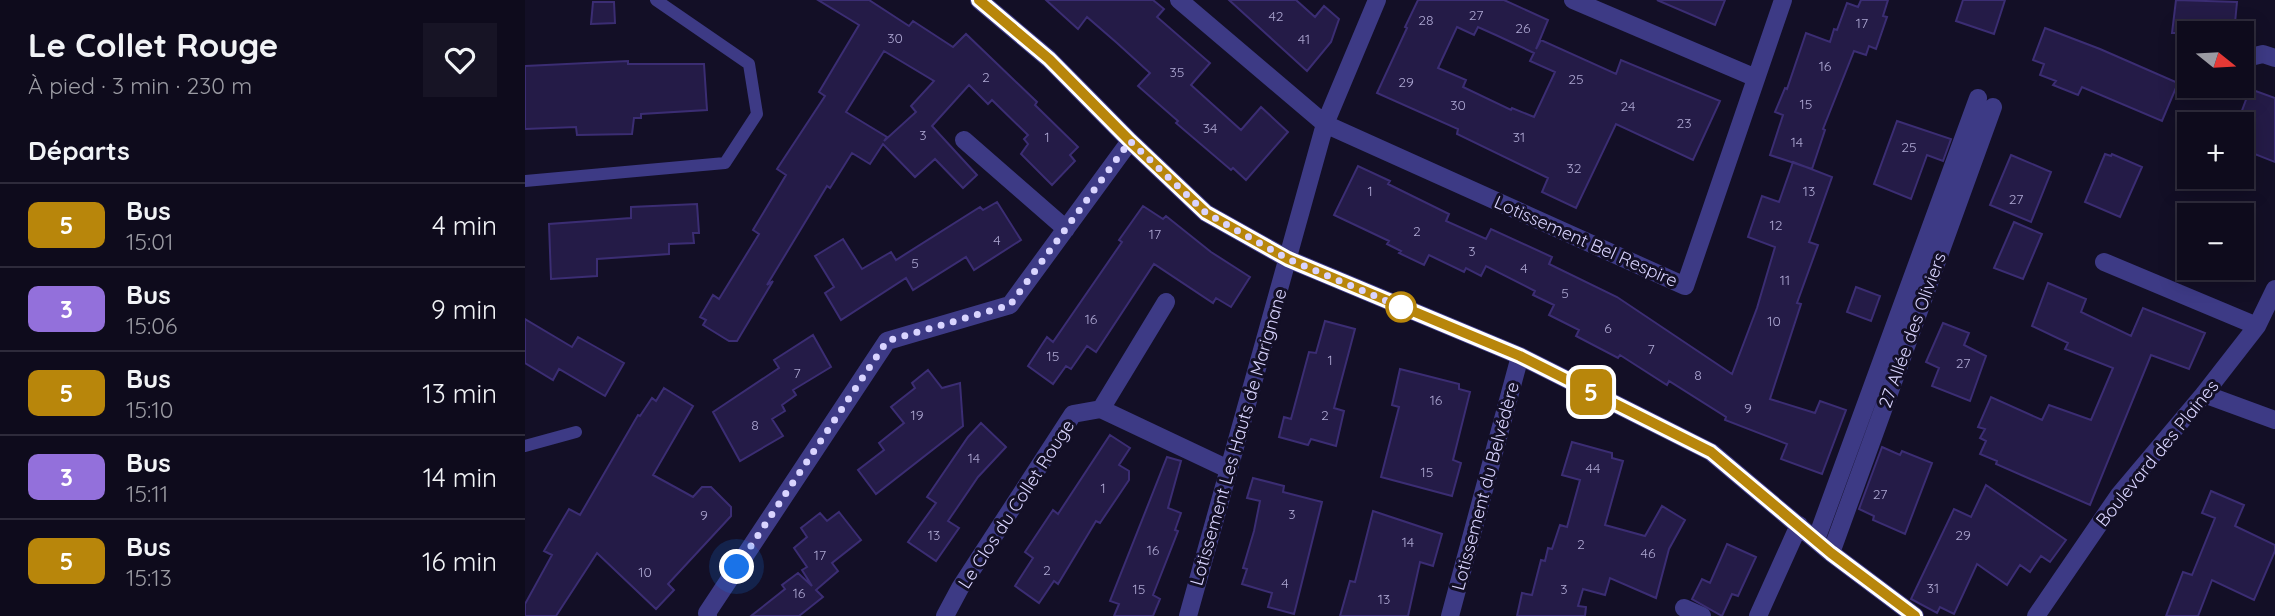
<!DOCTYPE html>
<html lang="fr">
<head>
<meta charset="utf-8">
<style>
	body { margin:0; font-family:Quicksand,sans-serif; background:#171425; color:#f1f3f6; height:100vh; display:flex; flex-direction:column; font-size:26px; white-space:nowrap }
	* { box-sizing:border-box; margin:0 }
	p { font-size:23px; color:#9b9ba3 }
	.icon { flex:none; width:38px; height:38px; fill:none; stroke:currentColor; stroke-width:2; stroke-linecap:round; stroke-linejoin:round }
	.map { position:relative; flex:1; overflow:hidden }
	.side { display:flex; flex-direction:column; background:#0e0b1c; width:525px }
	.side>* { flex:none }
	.badge { padding:0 14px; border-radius:10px; font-size:24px; line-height:46px }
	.needle { width:46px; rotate:108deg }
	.tools { position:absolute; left:1652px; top:21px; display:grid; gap:14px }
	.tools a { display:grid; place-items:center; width:77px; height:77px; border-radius:0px; background:#0e0b1c; box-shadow:0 4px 18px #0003,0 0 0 2px #2e2b3b; font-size:35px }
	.you { position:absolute; width:35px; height:35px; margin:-18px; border:5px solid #fff; border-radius:50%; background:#1a73e8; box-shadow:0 0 0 10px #1a73e833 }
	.map>.badge { position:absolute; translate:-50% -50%; box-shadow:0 0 0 4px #fff }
	h2 { padding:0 28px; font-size:26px; line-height:63px }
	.round { display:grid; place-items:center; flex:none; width:74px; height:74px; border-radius:0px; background:#171425 }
	.summary { display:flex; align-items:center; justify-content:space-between; height:119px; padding:0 28px }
	h1 { font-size:33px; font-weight:700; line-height:52px }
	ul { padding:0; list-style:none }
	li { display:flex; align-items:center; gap:21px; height:84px; padding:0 28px; border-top:2px solid #2e2b3b }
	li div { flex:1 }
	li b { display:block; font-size:26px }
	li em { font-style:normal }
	li .badge { min-width:77px; font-weight:700; text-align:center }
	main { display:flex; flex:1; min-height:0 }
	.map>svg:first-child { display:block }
</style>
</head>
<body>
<main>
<section class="side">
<div class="summary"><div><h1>Le Collet Rouge</h1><p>À pied · 3 min · 230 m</p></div><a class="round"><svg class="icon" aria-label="heart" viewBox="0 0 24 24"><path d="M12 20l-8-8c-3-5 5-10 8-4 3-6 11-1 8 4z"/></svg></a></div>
<h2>Départs</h2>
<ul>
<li><span class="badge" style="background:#b8860b;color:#fff">5</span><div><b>Bus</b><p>15:01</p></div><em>4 min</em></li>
<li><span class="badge" style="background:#9370db;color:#fff">3</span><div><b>Bus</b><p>15:06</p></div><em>9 min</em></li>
<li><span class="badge" style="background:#b8860b;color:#fff">5</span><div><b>Bus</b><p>15:10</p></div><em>13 min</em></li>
<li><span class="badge" style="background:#9370db;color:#fff">3</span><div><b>Bus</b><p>15:11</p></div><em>14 min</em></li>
<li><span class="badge" style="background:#b8860b;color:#fff">5</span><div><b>Bus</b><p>15:13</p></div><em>16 min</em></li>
</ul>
</section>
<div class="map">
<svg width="1750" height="616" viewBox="0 0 1750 616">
	<rect width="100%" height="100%" fill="#130f26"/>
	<path fill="#241b47" stroke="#3b2d73" stroke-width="2" fill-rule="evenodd" d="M293,0H344L384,26L388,21L428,47L441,34L512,102L510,105L553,147L545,155L550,161L527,185L496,154L503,144L499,139L503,135L467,100L463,104L444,85L407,126L452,175L438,188L410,159L390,177L358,144L345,164L327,153L305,188L302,186L242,285L248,281L212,341H204L178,325L181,320L175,317L188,295L194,299L234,234L228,230L261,175L252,169L300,96L294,92L334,25ZM359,51L409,81L386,106L391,112L359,141L362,137L321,112Z
		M521,0H628L639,9L632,17L685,63L666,85L716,130L736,107L763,132L721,180L708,168L706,170L651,123L653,121L613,86L625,73L592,43L562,17L553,29Z
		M704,0H771L790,17L799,6L814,19L806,42L782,71Z
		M893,0H979L1023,20L1011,49L1016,40L1091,74L1096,60L1195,101L1168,160L1091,124L1051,208L1017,192L1023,178L932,134L933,129L852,93L882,28L880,27ZM932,27L949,35L953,27L973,36L1009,53L1005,61L1030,72L1009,117L987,108L986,110L938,87L941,80L913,68Z
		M1132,0H1200L1190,25Z
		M1336,0H1363L1358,16L1362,17L1351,49L1344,46L1341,55L1329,51L1298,129L1300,130L1287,169L1245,155L1258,115L1250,112L1260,88L1262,89L1281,33L1305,42L1309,29L1312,30L1322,3L1333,7Z
		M1438,0H1480L1469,34L1431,21Z
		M1651,0L1712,2L1709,33H1647Z
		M68,2H89L90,23L66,24Z
		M1520,28L1575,49L1653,83L1637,121L1557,87L1553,95L1528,85L1531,81L1515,75L1519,64L1508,60Z
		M103,61V64H179L182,110L116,114V118H109L107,134L52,135L51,127L0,129V66Z
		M1725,89L1750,98V162L1717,149V124H1712Z
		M1372,121L1426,139L1418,161L1402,155L1386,199L1349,184Z
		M1580,154L1586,156L1587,154L1617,167L1595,217L1560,202Z
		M1486,155L1526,172L1506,222L1465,205Z
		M1268,162L1307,177L1284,242L1293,245L1272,303L1276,304L1245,399L1290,413L1295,401L1321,410L1297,474L1256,459L1262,444L1200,420L1201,417L1144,381L1142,385L1095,355L1093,358L1051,336L1054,330L1024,315L1029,305L1008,295L1010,291L961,266L956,276L941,268L939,272L904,255L899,265L874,253L876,251L862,244L864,241L809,215L833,166L865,181L863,184L924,214L921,221L961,239L966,229L1027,257L1024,264L1092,297L1207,374L1232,308L1250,247L1223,237L1237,196L1254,202Z
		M472,202L496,240L449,270L441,257L388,290L381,278L316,320L300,293L309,287L290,256L318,239L337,269L366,252L371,260L455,207L458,210Z
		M172,204L174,233H168L169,243L144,244V254L72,259V276L26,279L24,224L106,218V207Z
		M618,206L638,219L641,216L686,252L725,277L706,307L691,298L688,303L629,264L571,352L562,346L546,369L541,366L528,384L503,366L522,337L528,342L597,242L594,240Z
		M1489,222L1517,234L1498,279L1469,268Z
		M1523,283L1561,299L1556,312L1606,336L1618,308L1680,333L1664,369L1626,355L1565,505L1471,464L1472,461L1455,454L1461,441L1455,438L1460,429L1453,427L1466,397L1517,420L1524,405L1566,420L1588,368L1540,349L1543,343L1507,326Z
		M1331,287L1355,296L1346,321L1322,312Z
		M0,319L47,347L53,337L99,363L80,396L34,369L28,380L0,363Z
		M800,321L830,329L809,408L819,411L811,446L786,439L783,445L754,437L759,417L766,419L784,352L791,353Z
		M1418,323L1444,333L1439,345L1461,356L1445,401L1407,386L1414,368L1401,362Z
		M288,335L306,367L268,390L271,395L257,405L260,411L247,419L258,436L215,461L188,412L254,368L249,360Z
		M875,369L934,384V389L945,392L928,460L936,463L927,496L856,477L874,407L867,405Z
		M403,370L417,388L435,383L438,426L351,494L333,470L359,450L354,443L379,423L366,407L390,388L387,383Z
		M139,388L168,406L128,475L168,497L177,487H186L206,507V516L143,584L149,590L131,609L72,553L31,616H0V604L27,555L19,551L44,509L55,515L113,415L115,416L127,398L131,401Z
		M456,423L481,447L453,477L423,521L434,528L411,561L383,542L411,503L402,497L443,437Z
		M585,435L605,448L594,465L604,471V480L575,523L571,521L533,584L529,581L514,603L490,586L508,558L500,552L528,510L533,514Z
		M1047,442L1087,453V458L1098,461L1080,525L1120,536L1137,506L1160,520L1144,549L1131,598L1085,578L1080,595L1058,589L1053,606L1061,607L1060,616H992L997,593L1007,595L1016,560L1020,561L1023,548L1027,549L1035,525L1042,527L1055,480L1037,475Z
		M1357,447L1375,455L1377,451L1407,463L1380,534L1348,520L1349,516L1334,509Z
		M642,457L656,461L643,508L656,513L650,530L653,531L628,595L635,599L628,616H589L594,604L585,601Z
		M728,478L759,486L758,492L797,502L769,614L743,607L747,593L717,584L722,569L718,568L729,531L735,501L722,498Z
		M1461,485L1541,540L1525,562L1516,556L1505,572L1495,565L1482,585L1452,564L1429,614L1415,607L1412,613L1386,599L1429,509L1446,517Z
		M1686,491L1719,505L1710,526L1750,545V551L1729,600L1687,580L1673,616H1641L1658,572L1667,575L1690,518L1677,513Z
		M848,511L917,534L908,566L895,562L883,616H815L825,581L830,582Z
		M314,512L336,540L307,563L313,571L291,590L298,597L274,616H226L260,589L257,585L273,573L287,586L277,570L282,567L269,548L282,537L276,528L295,513L302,521Z
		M1202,544L1231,557L1213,596L1207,594L1197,616L1167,599L1177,579L1185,583Z"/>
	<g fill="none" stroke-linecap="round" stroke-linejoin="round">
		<path stroke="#3d3a85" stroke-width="12" d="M0,181L200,163L232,114L224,64L131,0
			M0,446L51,432"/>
		<path stroke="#3d3a85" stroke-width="18" d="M454,0L524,59L605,141L681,213L763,259L995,356L1186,452L1306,553L1390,616
			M654,0L800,124L1160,286L1258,0
			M1048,0L1231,78
			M1717,59L1738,54L1750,58
			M439,140L541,229
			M1579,262L1732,326
			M1679,394L1750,420
			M576,409L641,302
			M1291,540L1453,98
			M1306,553L1468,107
			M1159,608L1177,616
			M183,616L182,613L362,341L485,305L605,141
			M420,616L435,588L548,414L576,409L703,469
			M663,616L800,124L852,0
			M925,616L995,356
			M1233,616L1274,525
			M1511,616L1594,495L1679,394L1732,326L1750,289"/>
	</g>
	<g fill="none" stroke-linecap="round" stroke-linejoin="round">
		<g stroke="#fff" stroke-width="16">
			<path id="line" d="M454,0L524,59L605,141L681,213L763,259L995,356L1186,452L1306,553L1390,616"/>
		</g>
		<use href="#line" stroke="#b8860b" stroke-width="10"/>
		<path stroke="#d9d4ff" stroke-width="7" stroke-dasharray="0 12.6" d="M212,567L362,341L485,305L605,141L681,213L763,259L876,307"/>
	</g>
	<circle fill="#fff" stroke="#b8860b" stroke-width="3.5" cx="876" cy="307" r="14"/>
	<g text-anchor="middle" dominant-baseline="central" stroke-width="6" stroke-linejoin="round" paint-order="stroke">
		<g font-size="14" fill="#aca6d1">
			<text x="951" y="15">27</text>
			<text x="751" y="16">42</text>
			<text x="901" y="20">28</text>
			<text x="1337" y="23">17</text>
			<text x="998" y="28">26</text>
			<text x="370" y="38">30</text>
			<text x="779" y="39">41</text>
			<text x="1300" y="66">16</text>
			<text x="652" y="72">35</text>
			<text x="461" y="77">2</text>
			<text x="1051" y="79">25</text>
			<text x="881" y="82">29</text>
			<text x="1281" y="104">15</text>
			<text x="933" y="105">30</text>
			<text x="1103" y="106">24</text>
			<text x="1159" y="123">23</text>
			<text x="685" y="128">34</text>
			<text x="398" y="135">3</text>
			<text x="522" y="137">1</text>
			<text x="994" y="137">31</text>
			<text x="1272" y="142">14</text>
			<text x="1384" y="147">25</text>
			<text x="1049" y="168">32</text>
			<text x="845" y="191">1</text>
			<text x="1284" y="191">13</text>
			<text x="1491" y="199">27</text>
			<text x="1251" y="225">12</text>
			<text x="892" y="231">2</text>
			<text x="630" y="234">17</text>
			<text x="472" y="240">4</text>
			<text x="947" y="251">3</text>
			<text x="390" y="263">5</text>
			<text x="999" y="268">4</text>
			<text x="1260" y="280">11</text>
			<text x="1040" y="293">5</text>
			<text x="566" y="319">16</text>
			<text x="1249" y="321">10</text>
			<text x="1083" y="328">6</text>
			<text x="1126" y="349">7</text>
			<text x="528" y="356">15</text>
			<text x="805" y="360">1</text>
			<text x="1438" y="363">27</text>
			<text x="272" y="373">7</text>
			<text x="1173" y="375">8</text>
			<text x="911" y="400">16</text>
			<text x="1223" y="408">9</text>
			<text x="392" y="415">19</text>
			<text x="800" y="415">2</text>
			<text x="230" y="425">8</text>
			<text x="449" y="458">14</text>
			<text x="1068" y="468">44</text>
			<text x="902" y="472">15</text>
			<text x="578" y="488">1</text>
			<text x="1355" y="494">27</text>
			<text x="767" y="514">3</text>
			<text x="179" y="515">9</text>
			<text x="409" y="535">13</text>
			<text x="1438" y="535">29</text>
			<text x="883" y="542">14</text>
			<text x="1056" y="544">2</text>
			<text x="628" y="550">16</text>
			<text x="1123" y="553">46</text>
			<text x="295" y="555">17</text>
			<text x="522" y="570">2</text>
			<text x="120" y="572">10</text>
			<text x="760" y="583">4</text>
			<text x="1408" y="588">31</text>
			<text x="614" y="589">15</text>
			<text x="1039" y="589">3</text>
			<text x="274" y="593">16</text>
			<text x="859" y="599">13</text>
		</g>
		<g font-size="18" fill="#d9d4ff" stroke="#130f26">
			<text transform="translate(1061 241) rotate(24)">Lotissement Bel Respire</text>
			<text transform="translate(1387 330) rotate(-70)">27 Allée des Oliviers</text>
			<text transform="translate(713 437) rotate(-74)">Lotissement Les Hauts de Marignane</text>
			<text transform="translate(1632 453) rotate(-51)">Boulevard des Plaines</text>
			<text transform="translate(960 486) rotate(-75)">Lotissement du Belvédère</text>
			<text transform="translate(491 504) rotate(-57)">Le Clos du Collet Rouge</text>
		</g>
	</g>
</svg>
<div class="tools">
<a><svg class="needle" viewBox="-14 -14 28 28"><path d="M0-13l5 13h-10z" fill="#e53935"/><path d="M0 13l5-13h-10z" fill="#9b9ba3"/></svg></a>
<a>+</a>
<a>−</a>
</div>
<div class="you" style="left:212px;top:567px"></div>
<b class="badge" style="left:1066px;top:392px;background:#b8860b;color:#fff">5</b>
</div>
</main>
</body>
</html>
